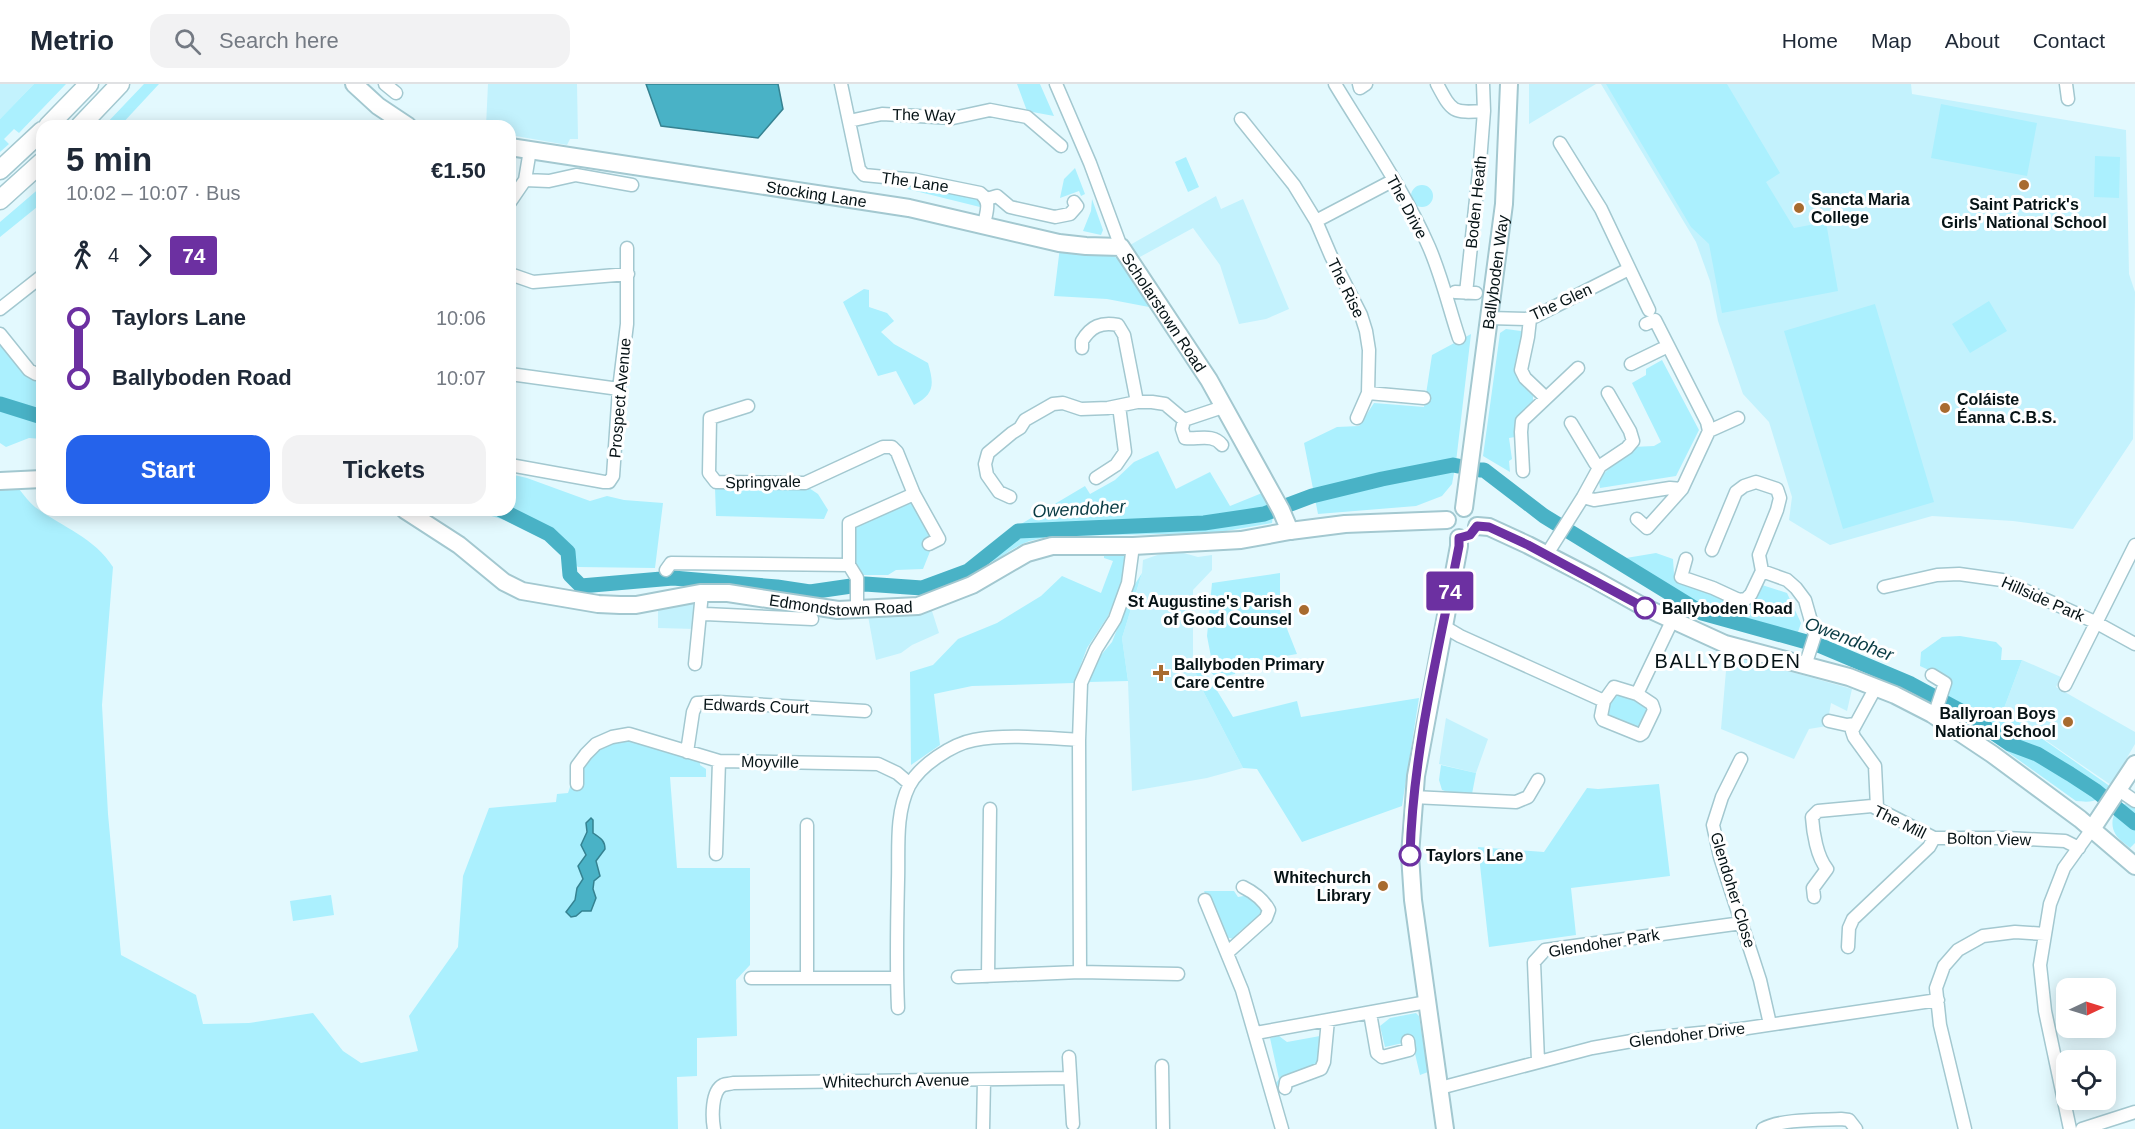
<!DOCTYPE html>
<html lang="en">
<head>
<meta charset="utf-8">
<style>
	body { margin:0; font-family:Helvetica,sans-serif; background:#f2f2f3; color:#1f2937; height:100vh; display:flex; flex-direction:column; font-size:22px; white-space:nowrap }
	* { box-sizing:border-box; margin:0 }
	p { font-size:20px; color:#747a83 }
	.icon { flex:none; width:33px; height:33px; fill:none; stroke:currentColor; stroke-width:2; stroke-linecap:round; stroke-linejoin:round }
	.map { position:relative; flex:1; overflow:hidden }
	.panel { position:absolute; left:36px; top:36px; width:480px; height:396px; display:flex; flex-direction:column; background:#fff; border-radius:18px; box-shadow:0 3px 15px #0003 }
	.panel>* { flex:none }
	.badge { padding:0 12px; border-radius:4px; font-size:21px; line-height:39px }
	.needle { width:39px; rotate:86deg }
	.controls { position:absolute; left:2056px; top:894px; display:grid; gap:12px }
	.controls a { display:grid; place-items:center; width:60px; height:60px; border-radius:12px; background:#fff; box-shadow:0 3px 15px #0003; font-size:30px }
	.map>.badge { position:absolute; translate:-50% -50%; box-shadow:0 0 0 3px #fff }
	.legs { display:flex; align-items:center; gap:9px; height:66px; padding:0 30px; font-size:20px }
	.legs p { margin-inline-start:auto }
	.headline { display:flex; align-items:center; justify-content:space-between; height:102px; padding:0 30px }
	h1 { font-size:33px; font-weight:600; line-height:45px }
	.cta { display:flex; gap:12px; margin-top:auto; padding:12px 30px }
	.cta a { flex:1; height:69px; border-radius:18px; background:#2563eb; color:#fff; font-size:24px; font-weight:600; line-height:69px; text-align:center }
	.cta a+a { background:#f2f2f3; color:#1f2937 }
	ul { padding:0 30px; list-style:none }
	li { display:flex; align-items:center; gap:21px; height:60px; font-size:22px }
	li i { display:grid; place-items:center; width:9px; height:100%; margin:0 8px; background:currentColor }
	li i::after { content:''; width:15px; height:15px; margin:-8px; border:4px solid; border-radius:50%; background:#fff }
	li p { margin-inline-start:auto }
	li:first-child i { background:linear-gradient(#0000 50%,currentColor 0) }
	li:last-child i { background:linear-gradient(currentColor 50%,#0000 0) }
	header { display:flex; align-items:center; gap:36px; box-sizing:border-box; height:84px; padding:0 30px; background:#fff; border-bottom:2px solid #e0e1e3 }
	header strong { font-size:28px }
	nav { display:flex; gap:33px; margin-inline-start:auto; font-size:21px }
	.search { width:420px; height:54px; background:#f2f2f3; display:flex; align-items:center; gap:15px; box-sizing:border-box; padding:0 21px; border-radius:18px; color:#747a83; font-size:22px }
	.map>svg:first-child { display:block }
</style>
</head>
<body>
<header>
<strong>Metrio</strong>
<div class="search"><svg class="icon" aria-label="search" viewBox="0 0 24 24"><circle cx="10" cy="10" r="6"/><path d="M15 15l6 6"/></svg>Search here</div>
<nav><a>Home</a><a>Map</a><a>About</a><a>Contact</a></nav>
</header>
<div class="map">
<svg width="2135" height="1045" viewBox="0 0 2135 1045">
	<rect width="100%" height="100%" fill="#e3f9fe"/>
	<path fill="#c3f2fd" d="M0,0H34L0,35Z
		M488,0H577L578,55H570L567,61L510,51V42H486Z
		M1529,0H1596L1529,40Z
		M1601,0H1911L1912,10L2126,46L2129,190L2135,208L2133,355L2073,445L2013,437L1932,432L1830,461L1789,436L1792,413L1769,338L1743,310L1718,237L1710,197L1696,158Z
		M1216,112L1221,125L1243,115L1289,225L1266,235L1239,240L1220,181L1193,144L1138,174L1130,161Z
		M1166,468H1180L1198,473L1212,471V486L1193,506V580L1199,599L1243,684L1207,694L1132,707L1128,597L1122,554L1142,489L1143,476Z
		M687,518H697L695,545L658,544V525Z
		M931,524L939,549L912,561L901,569L876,576L868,532Z
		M1731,573L1752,577L1852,605L1847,627L1831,619L1827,642L1809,645L1794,675L1721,645L1727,575Z
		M2022,576L2061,593L2056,603L2135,648V660L2111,701L2003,627Z
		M1446,634L1488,655L1476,689L1439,680Z"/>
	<path fill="#abf0fe" d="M34,0H66L19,49L14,45L4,55L9,60L0,68V35Z
		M144,0H159L120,42H104Z
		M1017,0H1040L1054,32L1027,27Z
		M1606,0H1727L1780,89L1766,98L1794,144L1826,138L1838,207L1722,229L1709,160L1691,143Z
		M1941,20L2037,39L2027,92L1931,74Z
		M2095,72L2120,73L2119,114L2094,113Z
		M1186,73L1199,103L1188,108L1175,78Z
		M1075,84L1085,110L1081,112L1079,107L1060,114L1064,95Z
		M871,96L914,100L978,111L984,124Z
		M1411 112a11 11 0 1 1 22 0a11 11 0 1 1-22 0Z
		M42,102V119L0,153V138Z
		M1092,115L1103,146L1101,151L1083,147L1091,127Z
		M1060,163C1076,165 1112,167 1123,178C1135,190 1141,208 1149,223L1107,215L1054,212Z
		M864,205L869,206V223L887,229L894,237L881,248L894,260L928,279C934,300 935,310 914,321L896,287L878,292L843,218Z
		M1989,217L2007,247L1970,269L1952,240Z
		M1875,220L1934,418L1843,445L1784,247Z
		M1506,245L1521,247L1522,251C1515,283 1507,287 1533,312V319L1515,340V353L1509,354L1512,375L1509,377L1510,388L1483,372L1500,249Z
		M1471,250L1456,378L1452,400L1442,412L1416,422L1318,430L1304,359L1337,343L1359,342L1374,319L1424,323L1432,271Z
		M0,260L28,291L42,295V355L29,354L6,363L0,359Z
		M1662,276L1699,346L1676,392L1600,404L1599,398L1597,396L1632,363L1654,362L1661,358L1632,299L1646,291V285Z
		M1158,367L1176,405L1210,388L1230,422L1262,409L1273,431L1272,439L1215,449L1059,452C1026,455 1020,460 993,478L986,466L1016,443L1085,402L1090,410L1115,396L1134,378Z
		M510,390L527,394L590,417L607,412L624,416L663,419L655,484L578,483L554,461L517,440L472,426H510Z
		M0,404L19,405C24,411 29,418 35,423C62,443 94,453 113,483L102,621L108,730L121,871L196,911L203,940L249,939L313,929L343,967L361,979L418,967L409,932L458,863L463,792L489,724L556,718L557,710L568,709L570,703L580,702L578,689L598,662L630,652L700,674V681L706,685V693H670L677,784H750V881L736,896L737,952L697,954V992L677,993L678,1045H0Z
		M715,404H809L818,410L828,426L824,435L716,432Z
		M911,416L930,452L925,457L931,465L923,485L896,486L888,491H862L855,484L853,444L857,439Z
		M1104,469H1125L1122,498L1108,532L1087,564L1074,599L972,602L934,610L940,661L911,681L910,588L933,581L958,555L997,539L1041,512L1062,492L1101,509L1113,477L1104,474Z
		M1656,469L1673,475L1674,490L1738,519C1752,521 1756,512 1762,501L1787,509L1801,539L1795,557L1716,533L1626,474Z
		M1142,489L1122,554L1128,597L1089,598L1101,571L1112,558L1135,500Z
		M1280,489V527L1297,570L1237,580L1235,590L1216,594L1210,587L1211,573L1207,552L1212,499Z
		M1960,552L1996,558L2002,564L2001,576H2022L2003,627L2111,703C2098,717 2095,719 2076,717L1942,621L1948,600L1933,588L1920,582L1921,568L1942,553Z
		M1193,580L1204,585L1233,633L1297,617L1301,633L1419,614L1402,722L1302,758L1257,685L1243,684L1199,599Z
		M1616,610H1625L1651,626L1641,644C1630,644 1610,638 1605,628L1608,619Z
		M1441,681L1476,689L1472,710L1451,709L1442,706L1439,696Z
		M1659,700L1670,792L1571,804L1576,851L1489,863L1478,763L1544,768L1587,704L1598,705Z
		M2128,719L2135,722V759L2130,764C2126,760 2119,756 2116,751C2108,739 2114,723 2128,719Z
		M1204,807H1234L1238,813L1250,811L1265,823L1262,829L1239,848L1238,852L1234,855L1225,853Z
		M331,811L334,831L293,837L290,817Z
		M1416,929L1419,932L1428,988L1420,991L1412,957L1385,963L1380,942L1390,934Z
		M1324,945L1319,979L1314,985L1309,982L1284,994L1278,1004L1276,999L1279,995L1270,954L1279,952L1287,958L1320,952Z"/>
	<path fill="#49b2c6" stroke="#358291" stroke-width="1.5" d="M646,0H778L783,25L758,54L661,42Z
		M591,734L593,736V749C600,754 605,756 605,765L596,777L600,792L594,797L593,805L596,814L591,827H582L576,832L571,833L566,828L575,816L577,804L583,795L578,782L586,771L581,761L587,748L586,739Z"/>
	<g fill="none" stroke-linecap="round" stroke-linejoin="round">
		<path stroke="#49b2c6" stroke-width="15" d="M0,320L42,333
			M1480,386H1484L1544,432L1702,529L1821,562L1911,600L1961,627L2010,660L2037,670L2070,690L2096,707L2135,739
			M501,426L549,450L568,468L570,491L581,502L673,494L777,503L810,508L865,500L922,504L968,487L1018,447L1204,439L1264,430L1312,412L1382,395L1453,381L1458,382"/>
		<g stroke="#a3c8d0" stroke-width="15">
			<path id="minor" d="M385,0L396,9
				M841,0L859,85L864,91L916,96L980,109C992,118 986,128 984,141
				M1056,0L1090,79L1121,163
				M1335,0C1367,53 1404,106 1429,163C1442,193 1449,224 1459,254
				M1359,0L1360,4L1366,0
				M1437,0C1452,28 1452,29 1484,27L1480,78L1466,209
				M1483,0L1484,27
				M2066,0L2068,15
				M1241,35L1294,101L1316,137
				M849,37L882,30L953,34L990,26L1027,33L1061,62
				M1560,59L1601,125L1649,226
				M525,96L549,97L576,91L632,101
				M987,115L997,112L1010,123L1055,133L1070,130L1077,122L1074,118
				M510,118L525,96L530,66
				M510,190L533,198L628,190
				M1455,208L1476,209
				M0,225L42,192
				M1489,234L1530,235L1629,185
				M1530,235L1528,253L1521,286L1525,294L1546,314
				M0,250L29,286L36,290H42
				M1082,264V257C1091,242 1101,238 1118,241L1124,251L1137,318
				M1631,280L1668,262
				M510,290L619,305
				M1368,309L1424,314
				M748,322L710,334L709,389L716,398L805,399L883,363H892L897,368L914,410L939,455L929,460
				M1357,334L1368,309L1369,266L1366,247L1361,231L1331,172L1316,137L1394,96
				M1184,336L1182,345L1185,354C1197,356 1213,349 1222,361
				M1571,339L1595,379L1600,382
				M1709,347L1738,334
				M510,381L604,398H609L613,392L619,305L627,240V164
				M1523,387L1521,348L1522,337L1578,284
				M1096,394L1116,381L1125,368L1119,322
				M1010,413L999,408L987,391L985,380L988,369L1012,349L1020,344L1025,336L1053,320L1063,319L1081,325L1108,324L1137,318H1152L1165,320L1184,336L1223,323
				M1583,413L1594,416L1670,404L1682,405
				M1637,435L1647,444L1682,405L1709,347L1707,338L1655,236L1646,240
				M1547,470L1583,413L1600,382L1627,364L1633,357L1630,347L1608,309
				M1686,475L1681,493L1713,504L1739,516L1746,515L1751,510L1762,487L1759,471L1777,426L1780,414L1777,405L1756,398L1744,402L1736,408L1712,466
				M666,486L671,479L849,481
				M1762,487L1787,496L1796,504L1805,516L1815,551L1805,582
				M1884,503L1937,491L1959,490L2002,496L2095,538L2135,560
				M857,526V494L849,481V439L914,410
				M705,530L812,535
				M1443,542L1460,552L1604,617L1614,603L1637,610L1672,537
				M695,580L702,509
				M2065,601L2135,461
				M1876,603L1852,647L1854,653L1875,682L1877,723
				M1604,617L1601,632L1603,636L1640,651L1643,649L1654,626L1652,620L1637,610
				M1932,630L1937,623L1945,599L1932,591
				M1829,637L1847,641L1855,640
				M687,668L693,628L697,619L718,618L865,627
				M1741,675L1722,713L1713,741L1720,773L1760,896L1770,940
				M577,700V682L586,670L596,660L612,653L629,650L719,677
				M2119,706L2135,717
				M1413,713L1516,718L1528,713L1538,696
				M807,741V893
				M716,770L719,677L878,680L897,689L910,700
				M1814,813L1813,804L1827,785C1817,773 1813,749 1812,733L1818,727L1872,722L1934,754H2007L2065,757L2079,764
				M1205,816L1242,906L1282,1045
				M1848,863L1849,844L1853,835L1929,763L1934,754
				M1227,869L1266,834L1269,826C1263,815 1253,808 1243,803
				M1080,888L1079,656L1081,599L1096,565L1115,535L1128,499L1133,462
				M988,892L990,725
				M958,893L1080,888L1178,890
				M751,894H896
				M898,924C896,881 897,839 898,796C899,766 895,730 909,702C919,682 952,660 974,656C1006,650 1046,654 1079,656
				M1370,929L1377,969L1382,973L1409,966L1408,957
				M1256,949L1427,918
				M1069,973L1073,1040
				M1538,977L1534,878L1545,866L1742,839
				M1162,982L1163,1045
				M1285,1004L1286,998L1321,985L1324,978L1328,936
				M1440,1004L1592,964L1649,954L1741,945L1938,916
				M714,1045C712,1034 711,1007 723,1001C726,1000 730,1000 733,999L1070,994
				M983,1045L984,996
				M1763,1045C1780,1035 1820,1036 1841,1035L1849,1036L1856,1045
				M1965,1045L1940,941L1936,904L1944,882L1958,866L1983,852L2015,848L2045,850
				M2070,1045L2045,927L2040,881L2050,820L2064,784L2092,745
				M2082,1045L2135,1028"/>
		</g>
		<g stroke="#a3c8d0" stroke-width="20">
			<g id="major">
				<path d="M354,0L378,22L408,42"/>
				<path id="s1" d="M510,63L909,124L1059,159L1086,162L1121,163L1209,296L1281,426L1290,447"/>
				<path d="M0,397L42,395"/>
				<path id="s2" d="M1464,424L1504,120L1509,0"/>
				<path id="s3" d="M405,426L459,461L504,498L522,507L598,520L620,521H636L700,509H728L838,526L918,522L972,501L1027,469L1052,462H1133L1241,456L1290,447L1345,440L1447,436"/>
				<path d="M1477,442L1489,443L1528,461L1592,494L1642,522L1725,560L1849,593L1895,611L1932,630L1992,670L2080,735L2135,782"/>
				<path d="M2092,745L2135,680"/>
				<path d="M1445,1045L1413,816L1410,771L1416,692L1459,462V454"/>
			</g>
		</g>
		<g stroke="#a3c8d0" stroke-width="21">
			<path id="highway" d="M48,42L89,0
				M80,42L120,0
				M0,86L42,47
				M0,116L42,78"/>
		</g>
		<use href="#minor" stroke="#fff" stroke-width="12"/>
		<use href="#major" stroke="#fff" stroke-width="16"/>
		<use href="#highway" stroke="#fff" stroke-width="18"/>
	</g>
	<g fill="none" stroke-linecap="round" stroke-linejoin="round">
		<g stroke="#fff" stroke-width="14">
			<path id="line-1" d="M1410,771C1413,667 1439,564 1459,462V454L1470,451L1477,442L1489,443L1528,461L1645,524"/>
		</g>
		<use href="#line-1" stroke="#6c30a1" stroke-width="9"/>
	</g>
	<g fill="#a86b2f" stroke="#fff" stroke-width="2">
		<circle cx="2024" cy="101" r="6"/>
		<circle cx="1799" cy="124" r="6"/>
		<circle cx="1945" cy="324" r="6"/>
		<circle cx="1304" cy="526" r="6"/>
		<path d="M1158 580h6v6h6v6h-6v6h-6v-6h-6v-6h6z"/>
		<circle cx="2068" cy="638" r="6"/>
		<circle cx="1383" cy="802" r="6"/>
	</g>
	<g fill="#fff" stroke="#6c30a1" stroke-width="3">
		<circle cx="1645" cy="524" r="10"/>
		<circle cx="1410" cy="771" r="10"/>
	</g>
	<g text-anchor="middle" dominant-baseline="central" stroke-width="6" stroke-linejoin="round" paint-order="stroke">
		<g font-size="16" fill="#061316" stroke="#fff">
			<text transform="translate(924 31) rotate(1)">The Way</text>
			<text transform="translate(915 98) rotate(8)">The Lane</text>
			<text stroke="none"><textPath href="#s1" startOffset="310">Stocking Lane</textPath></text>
			<text transform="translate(1476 118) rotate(-84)">Boden Heath</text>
			<text transform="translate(1407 123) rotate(62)">The Drive</text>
			<text stroke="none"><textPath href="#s2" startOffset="238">Ballyboden Way</textPath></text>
			<text transform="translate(1346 204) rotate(64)">The Rise</text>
			<text transform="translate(1561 218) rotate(-25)">The Glen</text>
			<text stroke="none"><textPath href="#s1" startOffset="698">Scholarstown Road</textPath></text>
			<text transform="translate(620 314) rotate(-85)">Prospect Avenue</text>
			<text transform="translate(763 398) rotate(-1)">Springvale</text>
			<text transform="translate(2043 515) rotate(24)">Hillside Park</text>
			<text stroke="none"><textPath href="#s3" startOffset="465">Edmondstown Road</textPath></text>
			<text transform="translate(756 622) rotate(2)">Edwards Court</text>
			<text transform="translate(770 678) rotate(1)">Moyville</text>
			<text transform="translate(1900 738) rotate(26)">The Mill</text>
			<text transform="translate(1989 755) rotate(1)">Bolton View</text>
			<text transform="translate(1733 806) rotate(73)">Glendoher Close</text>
			<text transform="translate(1604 859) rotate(-9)">Glendoher Park</text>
			<text transform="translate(1687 951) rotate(-7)">Glendoher Drive</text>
			<text transform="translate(896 997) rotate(-1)">Whitechurch Avenue</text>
		</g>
		<g font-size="16" font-weight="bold" fill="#061316" stroke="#fff" text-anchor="start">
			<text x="1811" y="115">Sancta Maria<tspan x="1811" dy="18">College</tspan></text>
			<text x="2024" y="120" text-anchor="middle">Saint Patrick's<tspan x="2024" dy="18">Girls' National School</tspan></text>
			<text x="1957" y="315">Coláiste<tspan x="1957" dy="18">Éanna C.B.S.</tspan></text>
			<text x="1292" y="517" text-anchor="end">St Augustine's Parish<tspan x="1292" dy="18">of Good Counsel</tspan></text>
			<text x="1174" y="580">Ballyboden Primary<tspan x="1174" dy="18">Care Centre</tspan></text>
			<text x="2056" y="629" text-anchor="end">Ballyroan Boys<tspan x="2056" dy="18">National School</tspan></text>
			<text x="1371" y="793" text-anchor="end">Whitechurch<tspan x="1371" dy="18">Library</tspan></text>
		</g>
		<g font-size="16" font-weight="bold" fill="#061316" stroke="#fff" text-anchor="start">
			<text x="1662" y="524">Ballyboden Road</text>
			<text x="1426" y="771">Taylors Lane</text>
		</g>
		<g font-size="18" font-style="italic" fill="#083a43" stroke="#fff">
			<text transform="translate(1079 425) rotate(-3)">Owendoher</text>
			<text transform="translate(1849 555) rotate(21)">Owendoher</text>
		</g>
		<g font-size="20" letter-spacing="1.5" fill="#061316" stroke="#fff">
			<text x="1728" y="577">BALLYBODEN</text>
		</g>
	</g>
</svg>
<div class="controls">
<a><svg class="needle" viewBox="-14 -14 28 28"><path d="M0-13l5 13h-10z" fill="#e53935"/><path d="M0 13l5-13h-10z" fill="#747a83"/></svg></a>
<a><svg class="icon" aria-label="locate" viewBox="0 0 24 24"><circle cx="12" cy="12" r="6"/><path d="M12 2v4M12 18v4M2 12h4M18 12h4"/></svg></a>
</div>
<b class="badge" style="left:1450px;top:507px;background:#6c30a1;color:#fff">74</b>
<section class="panel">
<div class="headline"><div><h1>5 min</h1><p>10:02 – 10:07 · Bus</p></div><b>€1.50</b></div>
<div class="legs"><svg class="icon" aria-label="walk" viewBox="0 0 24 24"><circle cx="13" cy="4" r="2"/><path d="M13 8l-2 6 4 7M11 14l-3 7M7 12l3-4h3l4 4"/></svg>4<svg class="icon" aria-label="forward" viewBox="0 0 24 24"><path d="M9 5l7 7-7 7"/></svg><b class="badge" style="background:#6c30a1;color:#fff">74</b></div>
<ul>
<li><i style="color:#6c30a1"></i><b>Taylors Lane</b><p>10:06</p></li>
<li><i style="color:#6c30a1"></i><b>Ballyboden Road</b><p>10:07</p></li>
</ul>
<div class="cta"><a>Start</a><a>Tickets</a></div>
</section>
</div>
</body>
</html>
